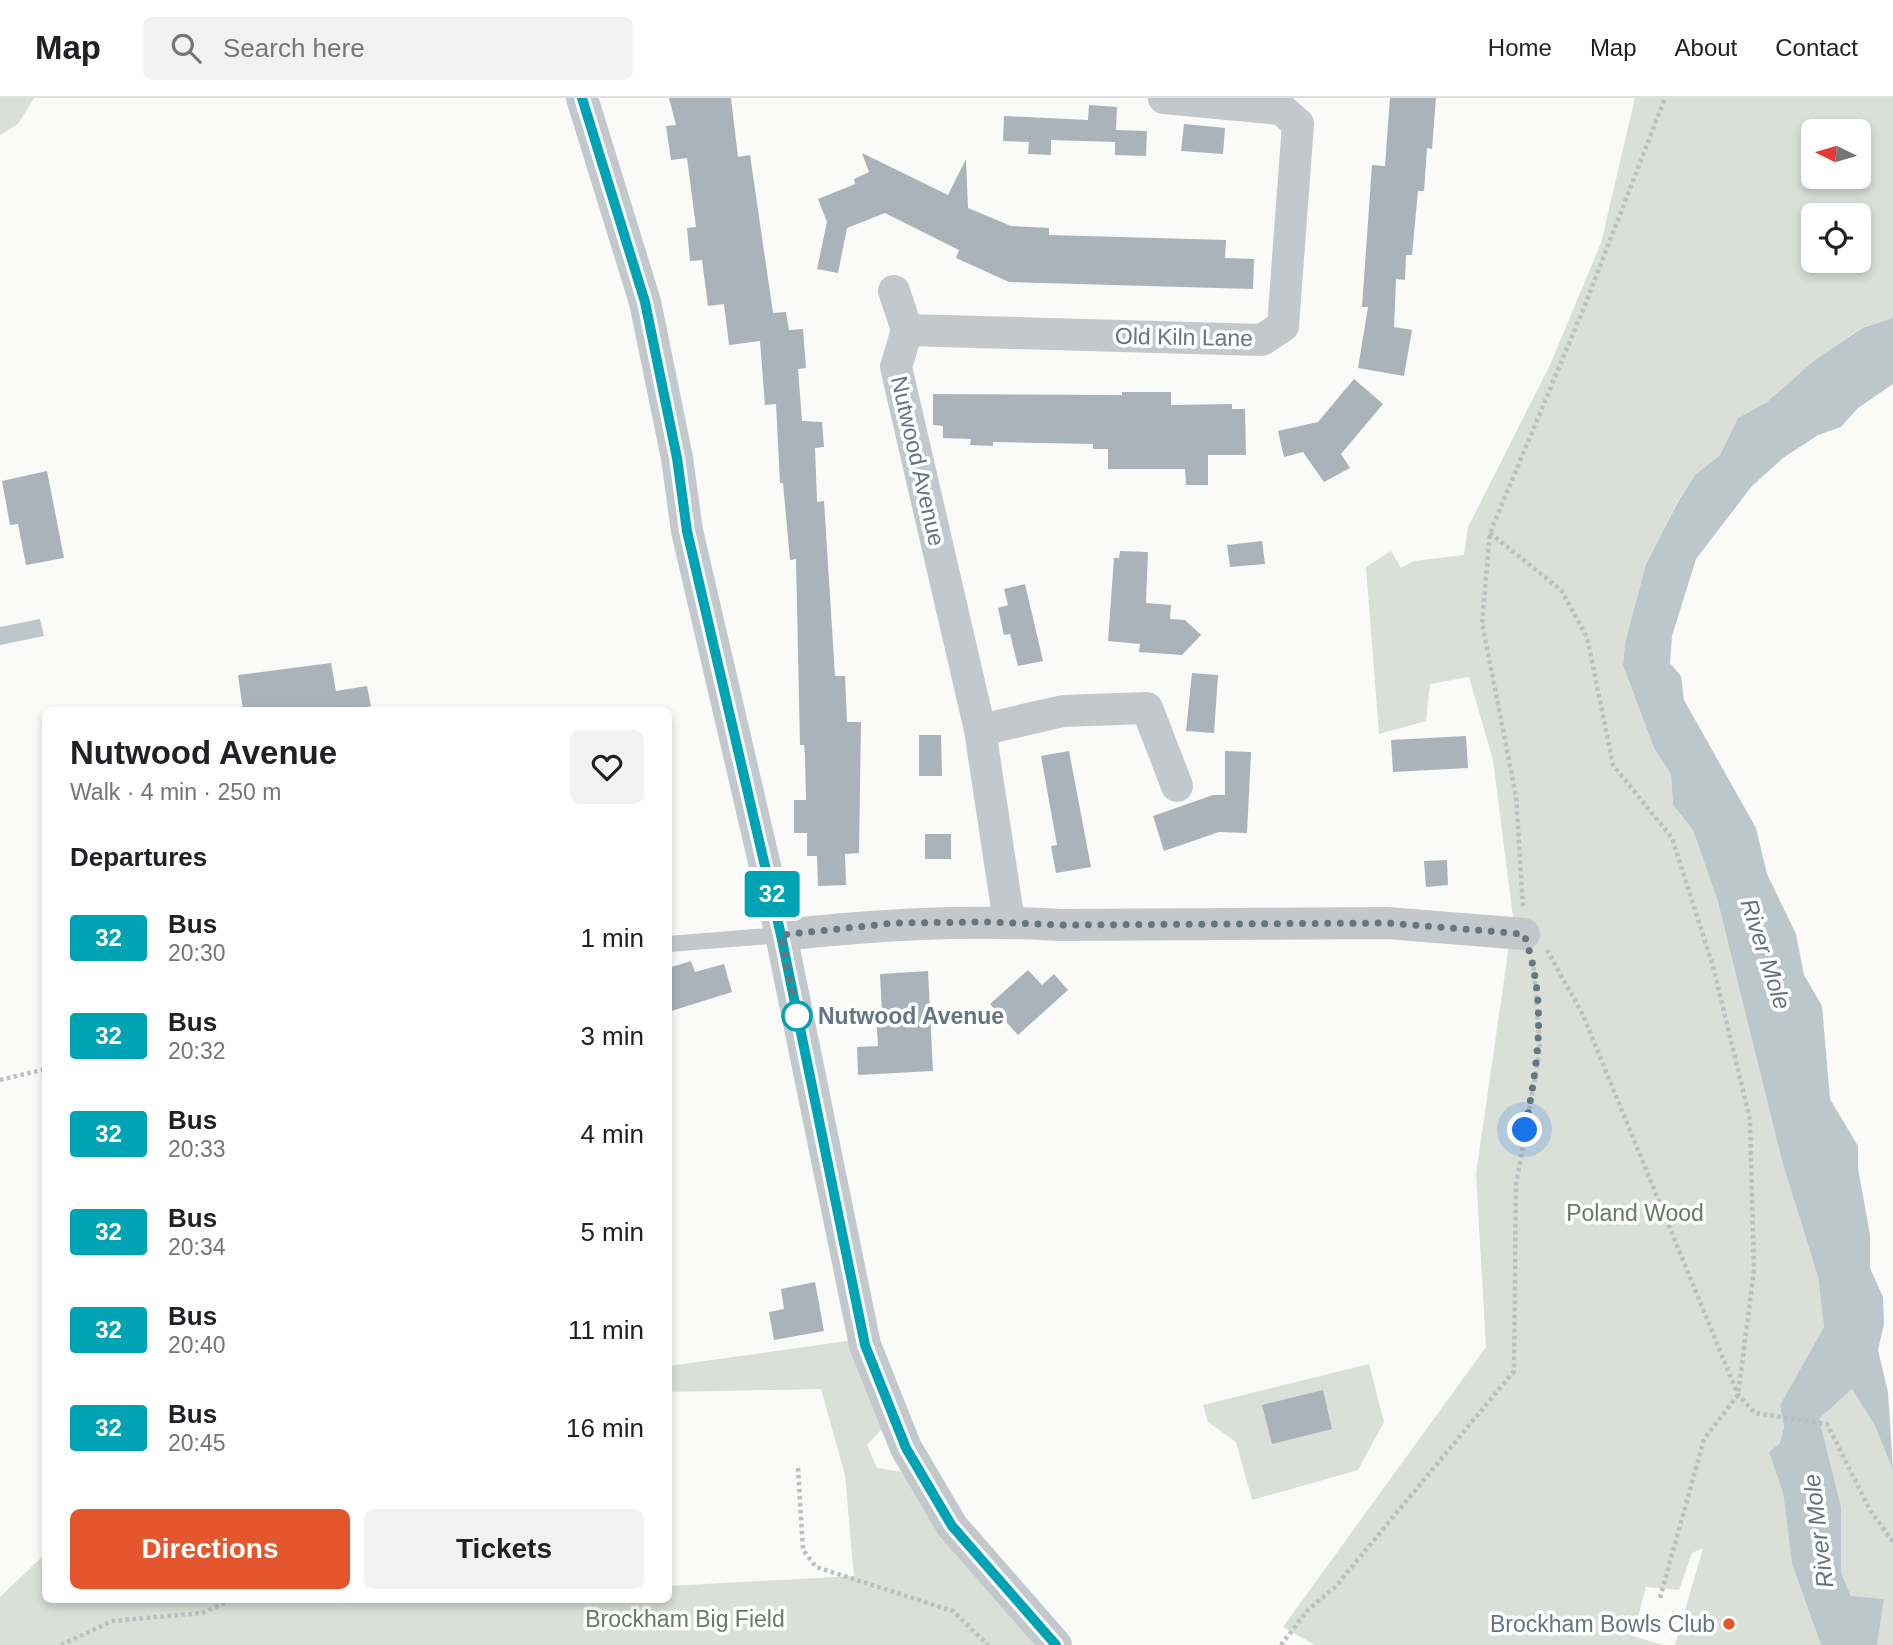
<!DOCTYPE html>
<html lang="en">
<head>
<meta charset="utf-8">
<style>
	body { margin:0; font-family:Arial,sans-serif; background:#f2f2f2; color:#202124; height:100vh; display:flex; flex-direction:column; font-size:26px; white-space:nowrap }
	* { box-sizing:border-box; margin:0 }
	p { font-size:23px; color:#757577 }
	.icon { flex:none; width:38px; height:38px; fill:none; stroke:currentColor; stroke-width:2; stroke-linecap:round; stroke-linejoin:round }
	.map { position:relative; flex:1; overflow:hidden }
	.drawer { position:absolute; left:42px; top:609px; width:630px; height:896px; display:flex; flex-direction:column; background:#fff; border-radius:10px; box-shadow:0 4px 10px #0003 }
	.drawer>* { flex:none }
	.badge { padding:0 14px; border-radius:5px; font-size:24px; line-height:46px }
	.needle { width:46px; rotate:275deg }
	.fabs { position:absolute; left:1801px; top:21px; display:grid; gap:14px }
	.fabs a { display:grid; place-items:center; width:70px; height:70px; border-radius:10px; background:#fff; box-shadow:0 4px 10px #0003; font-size:35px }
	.you { position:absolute; width:35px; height:35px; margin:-18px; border:5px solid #fff; border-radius:50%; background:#1a73e8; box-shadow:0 0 0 10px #1a73e833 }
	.map>.badge { position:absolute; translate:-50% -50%; box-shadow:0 0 0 4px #fff }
	h2 { padding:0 28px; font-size:26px; line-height:63px }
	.round { display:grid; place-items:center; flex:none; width:74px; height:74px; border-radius:10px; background:#f2f2f2 }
	.head { display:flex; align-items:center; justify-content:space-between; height:119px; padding:0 28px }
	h1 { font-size:33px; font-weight:700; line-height:52px }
	.action { display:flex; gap:14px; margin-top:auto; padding:14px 28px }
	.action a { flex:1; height:80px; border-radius:10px; background:#e4572e; color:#fff; font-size:28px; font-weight:700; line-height:80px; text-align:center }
	.action a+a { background:#f2f2f2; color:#202124 }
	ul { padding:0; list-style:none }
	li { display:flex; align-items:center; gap:21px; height:98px; padding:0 28px }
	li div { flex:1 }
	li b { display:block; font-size:26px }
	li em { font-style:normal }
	li .badge { min-width:77px; font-weight:700; text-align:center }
	header { display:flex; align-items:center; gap:42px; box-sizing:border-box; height:98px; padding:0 35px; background:#fff; border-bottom:2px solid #e0e0e0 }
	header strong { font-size:33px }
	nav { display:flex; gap:38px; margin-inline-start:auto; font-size:24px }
	.search { width:490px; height:63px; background:#f2f2f2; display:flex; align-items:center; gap:18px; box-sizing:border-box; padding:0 24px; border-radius:10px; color:#757577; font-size:26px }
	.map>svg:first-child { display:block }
</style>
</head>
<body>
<header>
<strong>Map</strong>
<div class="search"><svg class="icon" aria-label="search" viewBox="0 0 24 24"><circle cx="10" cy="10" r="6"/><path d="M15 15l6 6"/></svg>Search here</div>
<nav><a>Home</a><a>Map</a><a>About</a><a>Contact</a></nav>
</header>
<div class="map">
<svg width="1893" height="1547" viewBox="0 0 1893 1547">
	<rect width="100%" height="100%" fill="#fafaf8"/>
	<path fill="#dadfd7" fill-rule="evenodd" d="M0,0H34L18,26L0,37Z
		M1635,0H1893V220L1861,230L1816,261L1767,304L1738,320L1720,357L1695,377L1680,399L1646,466L1625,545L1623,567L1654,650L1671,676L1673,707L1693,732L1718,804L1782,1063L1818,1179L1824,1229L1780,1307L1784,1329L1780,1345L1769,1354L1783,1395L1792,1466L1821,1547H1675L1703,1450L1692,1455L1679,1492L1646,1489L1633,1538L1663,1547H1315L1283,1529L1486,1249L1476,1076L1513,820L1493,662L1469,579L1430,586L1426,623L1379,636L1366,469L1391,453L1401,470L1414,463L1464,457L1468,429L1550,267L1601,145ZM1813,33H1858V79H1813ZM1813,117H1858V163H1813Z
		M854,1242L887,1326L867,1347L877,1370L909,1375L1036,1547H0V1499L45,1456L46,1502H668L669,1488L854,1478L845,1377L821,1291L668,1294L669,1268Z
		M1369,1266L1384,1324L1358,1372L1252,1402L1236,1344L1208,1324L1203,1307Z
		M1852,1291L1874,1326L1893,1372V1547H1877V1544L1884,1502L1851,1498L1841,1475L1819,1321Z"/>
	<path fill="#bbc7cb" d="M1893,220V286L1858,310L1841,329L1818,337L1783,360L1752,388L1696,461L1672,538L1670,565L1681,578L1684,602L1756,730L1767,776L1796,836L1804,877L1822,908L1830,1001L1858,1048V1070L1870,1137V1170L1883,1199L1884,1226L1878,1252L1888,1294L1893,1372L1874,1326L1852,1291L1819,1321L1841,1409V1475L1851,1498L1884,1501L1877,1547H1821L1792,1466L1783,1395L1769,1354L1780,1345L1784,1329L1780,1307L1824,1229L1818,1179L1782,1063L1718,804L1693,732L1673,707L1671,676L1654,650L1623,567L1625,545L1646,466L1680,400L1695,377L1720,357L1738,320L1767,304L1816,261L1862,230Z
		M40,521L44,538L0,547V529Z"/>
	<path fill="#aab3b9" d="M669,0H731L738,59L750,57L773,215L786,214L789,232L803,231L806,270L798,271L802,323L822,324L824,349L815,350L817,404L824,403L835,578H845L847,624H861L859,755L845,756L846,787L818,788L817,758H807V735H794V702H806L805,657L804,647H800L796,461L790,462L783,385H780L776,306L765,307L760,243L729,247L724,206L708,208L702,162L690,163L687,130L696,129L687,60L671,62L666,28L676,27Z
		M1390,0H1436L1432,51L1427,50L1424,93H1418L1412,157H1406L1405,182L1396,181L1394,229L1412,232L1404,278L1358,270L1368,209H1362L1372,67L1385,68Z
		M1089,7L1117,9L1116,32L1147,33L1146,58L1115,57V39V44L1051,42V57L1028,56L1029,44L1003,43L1004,18L1088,22Z
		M1184,26L1225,30L1223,56L1181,53Z
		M862,55L948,97L966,61L968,110L1011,128L1049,130V137L1226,142L1225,160L1254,161L1253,191L1009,184L956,160L959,152L885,115L847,130L838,175L817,171L827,124L818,101L855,86L854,81L869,74Z
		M1354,281L1383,306L1341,356L1350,370L1324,384L1303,354L1284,359L1278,333L1318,324Z
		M1122,294H1171V307L1232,306V311H1245L1246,357H1208V387H1186L1185,371H1108V351H1093V346L993,344V348L970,347L971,341L943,340V328L933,327V296L1122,297Z
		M47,373L64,460L26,467L18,426L10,427L2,383Z
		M1262,443L1265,466L1230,469L1227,447Z
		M1120,453L1148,454L1146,505L1171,507L1170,521L1185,522L1201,537L1182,557L1139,554L1140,546L1108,543L1114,460H1119Z
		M1025,486L1043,563L1018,568L1010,536L1004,537L998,510L1008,507L1004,491Z
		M331,565L336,593L367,588L371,608L360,612H243L238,577Z
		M1192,575L1218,577L1214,635L1186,633Z
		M919,637H941L942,678H919Z
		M1466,638L1468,670L1393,674L1391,642Z
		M1069,653L1091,769L1056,775L1051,748L1057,747L1041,658Z
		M1225,653L1251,654L1247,735L1219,734L1164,753L1153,718L1213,697H1225Z
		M925,736H951V761H925Z
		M1447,762L1448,787L1426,789L1424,763Z
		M691,863L695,874L724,866L732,894L668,914V870Z
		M1028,872L1042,887L1054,876L1068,892L1018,937L990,906Z
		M928,873L933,973L858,977L857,949L878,948L876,917L882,916L880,876Z
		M815,1184L824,1233L774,1242L769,1214L784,1211L781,1191Z
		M1323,1292L1332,1331L1272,1346L1262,1307Z"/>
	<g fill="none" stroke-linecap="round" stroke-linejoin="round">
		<path stroke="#bbbfc2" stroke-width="4.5" stroke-dasharray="3.5 3.5" stroke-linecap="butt" d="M1490,435L1561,492L1587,539L1613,667L1672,740L1713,868L1750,1022L1754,1172L1738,1297L1704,1341L1660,1500
			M1523,808L1516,698L1482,525L1490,435L1585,207L1665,0
			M1547,852L1583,917L1738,1297L1755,1315L1827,1326L1870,1412L1893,1444
			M0,982L46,971
			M798,1370L803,1452L816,1469L953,1513L988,1547
			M61,1547L112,1523L202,1515L231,1502
			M1281,1547L1307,1513L1336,1488L1514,1273L1516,1087L1540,951L1533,861"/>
		<path stroke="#c3c8cc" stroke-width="16" d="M668,846L781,837"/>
		<path stroke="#c3c8cc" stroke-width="32" d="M582,0L645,204L677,360L687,433L781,837L865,1247L906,1350L952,1428L1056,1547
			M894,193L907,232L896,269L980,632L1009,824
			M907,232L1262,242L1283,228L1298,26L1281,11L1164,0
			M980,632L1063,613L1147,610L1177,688
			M781,837C878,827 963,821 1060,827L1387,825L1524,836"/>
	</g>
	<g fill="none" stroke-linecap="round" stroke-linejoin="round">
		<g stroke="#fff" stroke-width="16">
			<path id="line" d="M582,0L645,204L677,360L687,433L781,837L865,1247L906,1350L952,1428L1056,1547"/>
		</g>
		<use href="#line" stroke="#00a3b4" stroke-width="10"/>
		<path stroke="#657683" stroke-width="7" stroke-dasharray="0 12.6" d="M797,918L781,837L895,825L986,824L1060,827L1387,825L1524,836C1548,906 1538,962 1525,1032"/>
	</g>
	<circle fill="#fff" stroke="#00a3b4" stroke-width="3.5" cx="797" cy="918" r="14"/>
	<circle fill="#e4572e" stroke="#fff" stroke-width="2.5" cx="1729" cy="1526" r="7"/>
	<g text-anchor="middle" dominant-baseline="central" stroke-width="7" stroke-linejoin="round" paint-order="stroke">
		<g font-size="23" fill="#657683" stroke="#fff">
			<text transform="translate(1184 239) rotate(1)">Old Kiln Lane</text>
			<text transform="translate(918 363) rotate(77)">Nutwood Avenue</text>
		</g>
		<g font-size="23" font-weight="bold" fill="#657683" stroke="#fff" text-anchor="start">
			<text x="818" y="918">Nutwood Avenue</text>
		</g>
		<g font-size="23" fill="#687a64" stroke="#fff">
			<text x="1635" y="1115">Poland Wood</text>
			<text x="685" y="1521">Brockham Big Field</text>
		</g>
		<g font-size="23" fill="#657683" stroke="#fff" text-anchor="end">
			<text x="1715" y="1526">Brockham Bowls Club</text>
		</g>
		<g font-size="24" font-style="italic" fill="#60757c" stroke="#fff">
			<text transform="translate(1766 856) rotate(72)">River Mole</text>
			<text transform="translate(1818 1433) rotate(-97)">River Mole</text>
		</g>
	</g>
</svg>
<div class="fabs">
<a><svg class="needle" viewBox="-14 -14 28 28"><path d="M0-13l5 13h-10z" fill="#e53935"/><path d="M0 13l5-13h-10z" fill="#757577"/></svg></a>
<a><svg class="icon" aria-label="locate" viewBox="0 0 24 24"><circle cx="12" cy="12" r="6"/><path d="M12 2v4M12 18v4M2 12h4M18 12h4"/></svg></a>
</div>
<div class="you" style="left:1525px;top:1032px"></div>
<b class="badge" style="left:772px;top:796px;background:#00a3b4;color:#fff">32</b>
<section class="drawer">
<div class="head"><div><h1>Nutwood Avenue</h1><p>Walk · 4 min · 250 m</p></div><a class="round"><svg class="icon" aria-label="heart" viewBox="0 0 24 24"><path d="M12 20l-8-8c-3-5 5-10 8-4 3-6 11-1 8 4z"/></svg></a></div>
<h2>Departures</h2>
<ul>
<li><span class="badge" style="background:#00a3b4;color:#fff">32</span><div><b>Bus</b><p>20:30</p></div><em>1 min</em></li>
<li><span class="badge" style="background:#00a3b4;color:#fff">32</span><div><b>Bus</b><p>20:32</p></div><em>3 min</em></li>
<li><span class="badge" style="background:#00a3b4;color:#fff">32</span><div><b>Bus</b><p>20:33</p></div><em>4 min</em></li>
<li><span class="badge" style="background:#00a3b4;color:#fff">32</span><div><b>Bus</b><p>20:34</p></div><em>5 min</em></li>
<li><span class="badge" style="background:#00a3b4;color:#fff">32</span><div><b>Bus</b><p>20:40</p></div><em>11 min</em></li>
<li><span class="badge" style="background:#00a3b4;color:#fff">32</span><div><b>Bus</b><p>20:45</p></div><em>16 min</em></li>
</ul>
<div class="action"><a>Directions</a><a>Tickets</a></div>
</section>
</div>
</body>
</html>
